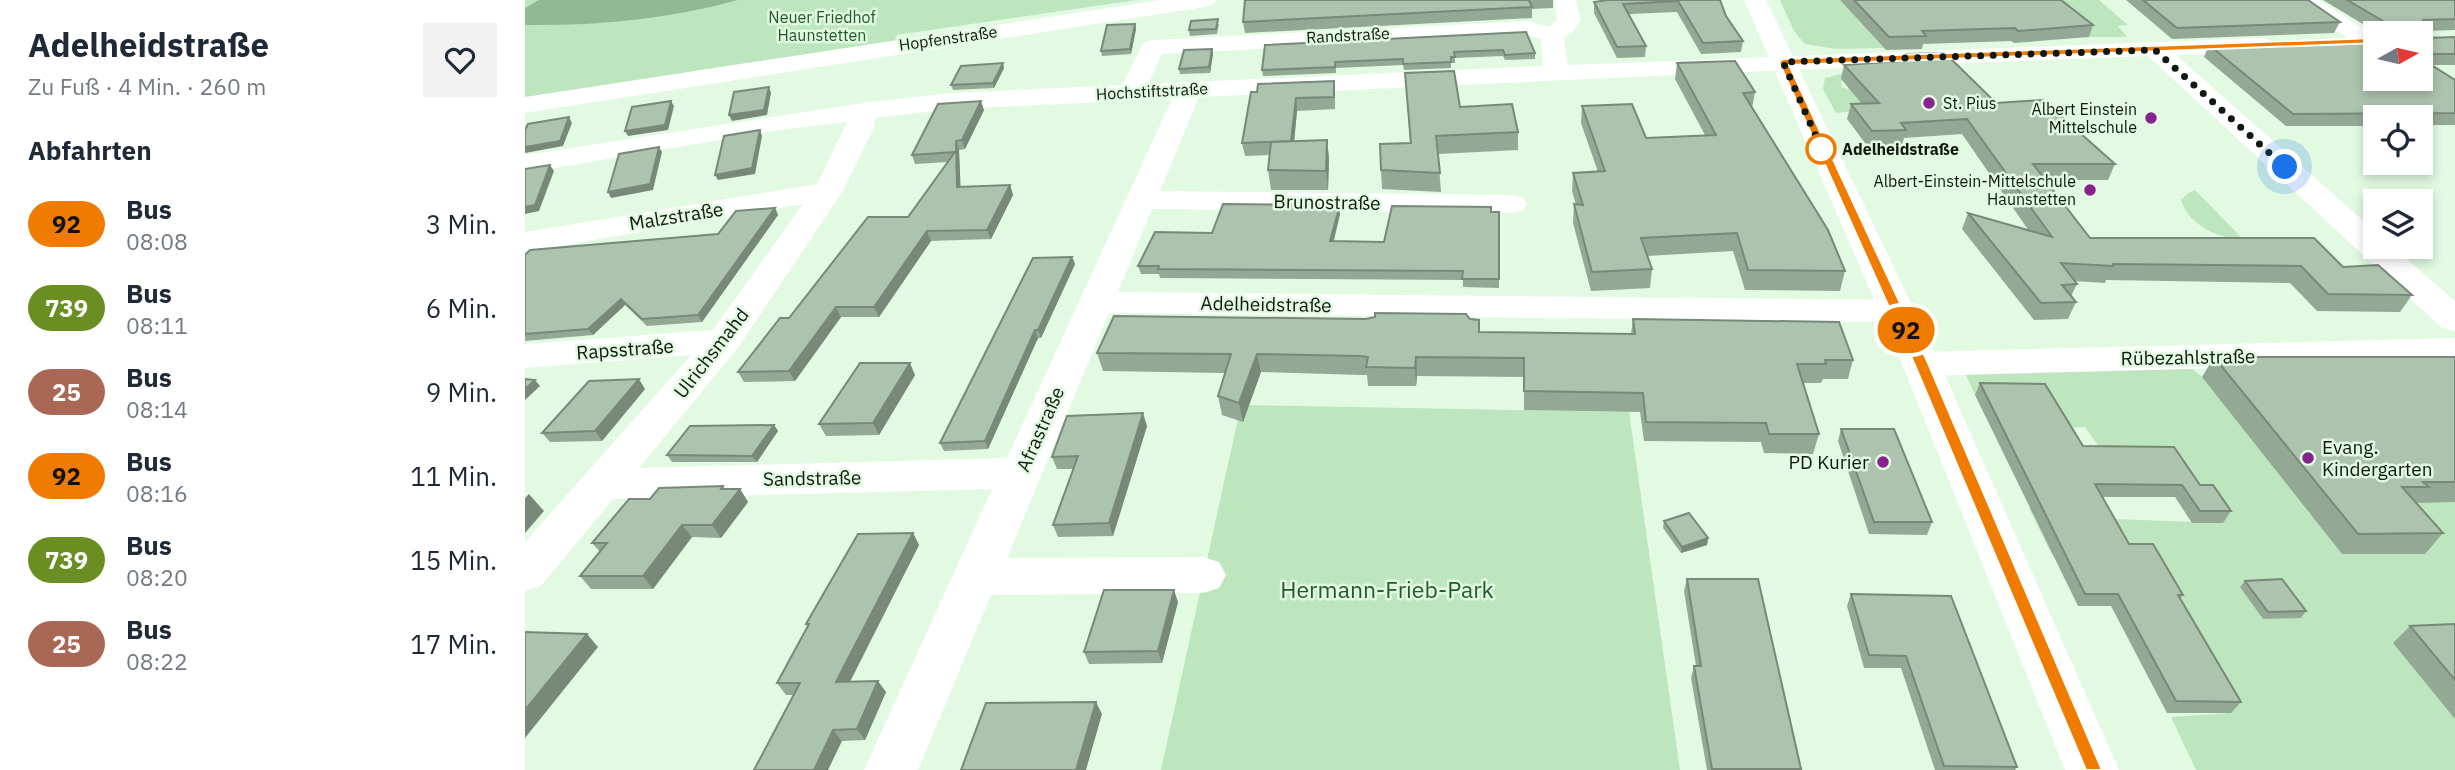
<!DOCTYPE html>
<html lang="de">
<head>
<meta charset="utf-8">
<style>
	body { margin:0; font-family:"IBM Plex Sans",sans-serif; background:#f2f2f3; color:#1f2937; height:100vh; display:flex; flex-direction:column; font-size:26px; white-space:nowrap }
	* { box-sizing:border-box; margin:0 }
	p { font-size:23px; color:#747a83 }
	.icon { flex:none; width:38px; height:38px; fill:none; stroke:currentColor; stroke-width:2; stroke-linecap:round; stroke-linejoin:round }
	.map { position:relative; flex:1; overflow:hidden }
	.panel { display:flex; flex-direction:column; background:#fff; width:525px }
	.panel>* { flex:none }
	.badge { padding:0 14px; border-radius:23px; font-size:24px; line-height:46px }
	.needle { width:46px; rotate:82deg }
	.tools { position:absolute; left:1838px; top:21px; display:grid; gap:14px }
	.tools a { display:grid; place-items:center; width:70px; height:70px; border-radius:0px; background:#fff; box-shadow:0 4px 10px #0003; font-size:35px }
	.you { position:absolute; width:35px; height:35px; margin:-18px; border:5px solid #fff; border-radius:50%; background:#1a73e8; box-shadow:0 0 0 10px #1a73e833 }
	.map>.badge { position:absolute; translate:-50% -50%; box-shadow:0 0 0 4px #fff }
	h2 { padding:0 28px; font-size:26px; line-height:63px }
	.round { display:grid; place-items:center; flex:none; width:74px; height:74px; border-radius:0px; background:#f2f2f3 }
	.overview { display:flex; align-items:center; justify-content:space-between; height:119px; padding:0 28px }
	h1 { font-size:33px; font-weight:800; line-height:52px }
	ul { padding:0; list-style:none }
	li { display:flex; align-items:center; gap:21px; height:84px; padding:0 28px }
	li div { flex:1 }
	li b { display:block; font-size:26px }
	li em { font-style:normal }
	li .badge { min-width:77px; font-weight:700; text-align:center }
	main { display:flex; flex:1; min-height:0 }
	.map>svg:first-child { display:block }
</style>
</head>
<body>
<main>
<section class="panel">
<div class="overview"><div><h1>Adelheidstraße</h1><p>Zu Fuß · 4 Min. · 260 m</p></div><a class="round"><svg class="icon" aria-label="heart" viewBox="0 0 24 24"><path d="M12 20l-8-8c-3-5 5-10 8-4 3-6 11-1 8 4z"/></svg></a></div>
<h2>Abfahrten</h2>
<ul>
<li><span class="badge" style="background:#ef7c00;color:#111">92</span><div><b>Bus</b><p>08:08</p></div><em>3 Min.</em></li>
<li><span class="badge" style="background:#6b8e23;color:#fff">739</span><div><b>Bus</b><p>08:11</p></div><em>6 Min.</em></li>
<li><span class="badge" style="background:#a96855;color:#fff">25</span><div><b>Bus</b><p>08:14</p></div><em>9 Min.</em></li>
<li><span class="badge" style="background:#ef7c00;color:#111">92</span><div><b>Bus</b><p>08:16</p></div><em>11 Min.</em></li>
<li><span class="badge" style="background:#6b8e23;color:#fff">739</span><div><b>Bus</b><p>08:20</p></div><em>15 Min.</em></li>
<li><span class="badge" style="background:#a96855;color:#fff">25</span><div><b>Bus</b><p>08:22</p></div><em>17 Min.</em></li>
</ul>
</section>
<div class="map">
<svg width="1930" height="770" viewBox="0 0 1930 770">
	<rect width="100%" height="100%" fill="#e1fae1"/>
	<path fill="#bde6be" d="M0,0H612L371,35L370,43L201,66L0,99Z
		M1255,0H1315L1359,48L1311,49L1280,44L1269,31Z
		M1415,0H1574L1603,25L1593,26L1602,37H1564L1528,10Z
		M1328,71L1316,79L1317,87L1322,89L1341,88L1358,108L1311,113L1298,89L1300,78Z
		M1670,190L1721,242C1696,238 1664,227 1656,200L1663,193Z
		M1665,367L1677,377L1882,502H1930V770H1671L1646,717L1705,713L1621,556L1527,555L1504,508H1570L1588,519L1697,523L1582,458L1560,427L1534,428L1450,395L1439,370Z
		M716,405L1104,412L1155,770H636Z"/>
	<path fill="#91ba93" d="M14,0H213C144,19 72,26 0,25V8Z"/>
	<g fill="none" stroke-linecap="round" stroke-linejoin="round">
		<path fill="#fff" fill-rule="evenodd" d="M636,0H691L688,5L680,7L0,113V97Z
			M1029,0H1051L1056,20L1048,32L1039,38L1043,65L1736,38L1745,40L1748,45L1745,50L1736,52L1651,55L1850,231V247H1868L1930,301V331L1917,328L1623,56L1239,71L674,97L635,191L987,195L998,197L1002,204L998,211L987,213L627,209L593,292L1373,300L1386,303L1391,311L1386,319L1373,322L584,313L482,558L678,557L694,562L701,575L694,588L678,593L466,595L393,770H339L467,489L88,499L16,586L0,591V542L166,355L0,368V344L188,330L278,204L0,252V232L292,184L322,122L255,130L0,173V155L338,103L427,93L597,85L616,47L619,42L628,40L1002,21L1024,27L1032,20ZM1001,35L1016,39L1018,66L623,84L637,54ZM647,99L482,458L114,468L212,349L318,191L349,128L350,118L427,109Z
			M1766,0H1793L1849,35L1850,45L1841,47L1833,45Z
			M1930,338V362L1396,376L1383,373L1377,364L1383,355L1396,352Z"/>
		<path fill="#fff" fill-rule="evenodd" d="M1219,0H1241L1415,364L1594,770H1540L1377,364Z"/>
	</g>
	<path fill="#94a995" d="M720,0H1028V8L1007,9V18L720,33L718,22Z
		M1195,0L1201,16L1218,41L1216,52L1176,54L1152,12L1104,14L1121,46L1120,57L1092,58L1069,13V2Z
		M1315,0H1536L1568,25L1564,37L1489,43L1486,41L1398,44L1397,49L1361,50Z
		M1601,0H1783L1815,22L1809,33L1647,39Z
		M1798,0H1930V30L1899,31L1900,38L1930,37V65H1907L1930,80V125H1895V117H1850V126H1761L1679,57L1684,45L1895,79V33H1851V32Z
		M610,24L611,29L606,54L577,56L576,51Z
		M694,24L692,34L665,36L664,30Z
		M1001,32L1010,53V59L980,60L978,56L930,58V63H926V68L879,70L878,65L811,68V73L738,76L737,70Z
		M687,49L688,54L685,73L655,74L654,69Z
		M1382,54L1471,103L1590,164L1583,180H1520L1565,238L1818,267L1887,295L1875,312L1792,311L1765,283L1581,280L1580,283L1549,281L1552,284L1546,296L1551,302L1543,319L1509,320L1437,229L1443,213L1504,231L1437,134L1379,138L1377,145L1343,147L1322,119L1326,104H1337L1316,79L1319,65L1375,61V59H1380Z
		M1152,63L1230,92L1227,108L1320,271L1315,291L1220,290L1208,251L1122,256L1127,269L1125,288L1066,291L1048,223L1049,204L1051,205L1047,191L1048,173L1073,172L1056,123L1057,106L1121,138L1180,135L1150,79Z
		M479,68L469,88L428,90L426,85Z
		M880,73L935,107L993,132V150L913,154L916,192L857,189L856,170L885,143Z
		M726,92L810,93V109L772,111L769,141L802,140L804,159L803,190H746L743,170L745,155L720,156L717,143Z
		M459,110L440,149L434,150L435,187L485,185L488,195L466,239L406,241L354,317H316L270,381L219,382L213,372L264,318L383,217L423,162L390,164L387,155Z
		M250,208L253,215L177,322L122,326L100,305L68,335L0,341V255L193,234Z
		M966,212H974V288L938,287V280L635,278L634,274H616L613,266L687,233L815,214L809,241L859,242Z
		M547,257L550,264L516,338H513L463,449L419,451L415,443Z
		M945,319L954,320V332L1106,334L1108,319L1328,360L1323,379H1298L1296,383H1278L1294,434L1288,454L1239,453L1236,442L1119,441L1115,412L999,410V377L892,376L891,386H843L842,375H837L736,372L718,422L697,415L693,396L700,373L578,371L572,353Z
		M1689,357H1930V502L1891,503L1918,533L1900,554H1817L1677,377Z
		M390,375L354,435L301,436L294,424Z
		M1455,383L1558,446L1675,485L1706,511L1698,523H1667L1650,497H1577L1604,544L1658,595L1655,599L1716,702L1706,713H1642L1586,606H1553L1450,395Z
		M120,389L77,441L25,442L17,433Z
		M249,425L253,431L232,462H147L142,455Z
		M622,426L588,536L533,537L528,525L548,469H532L527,457Z
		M1316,429L1407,522L1402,535L1344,534L1313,441Z
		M198,486L200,489H215L223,502L196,538L167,537L128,589H66L55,576L75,552L67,543L125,499Z
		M1139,521L1183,538L1182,545L1156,553L1138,528Z
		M388,533L394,545L325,682L361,692L340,740L317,741L269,695H261L252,683L283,627L281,624Z
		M1162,579L1276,769L1275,770H1182L1166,678L1169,666H1171L1159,591Z
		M1720,581L1781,611L1776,618L1738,619L1715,587Z
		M1326,594L1492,767L1490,770H1410L1376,668H1339L1322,606Z
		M653,602L637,663L564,664L559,652Z
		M1930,624V719L1868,643L1885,626Z"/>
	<path fill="#788979" d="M610,24L611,29L606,54L605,49Z
		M687,49L688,54L685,73L684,67Z
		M478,63L479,68L469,88L468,83Z
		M244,87L246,93L242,115L207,121L204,115Z
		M771,98L772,111L768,154L766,141Z
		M146,101L149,106L143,130L103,136L100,131Z
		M456,101L459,110L440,149L437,140Z
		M44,117L47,123L38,146L0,153V147Z
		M235,130L237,136L230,174L193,180L190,175Z
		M802,140L804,159L803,190L801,171Z
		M431,141L434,150L436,196L432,187Z
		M134,147L137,152L128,190L86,198L83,192Z
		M25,165L29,171L14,211L0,214V207Z
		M485,185L488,195L466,239L462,230Z
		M815,205V214L806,250L805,241Z
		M250,208L253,215L177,322L173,315Z
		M402,231L406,241L354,317L349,307Z
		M547,257L550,264L516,338L513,330Z
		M96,299L100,305L68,335L63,329Z
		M311,307L316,317L270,381L264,371Z
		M510,330L513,338L463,449L460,441Z
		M732,354L736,372L718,422L714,403Z
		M891,357L892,376L891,386L890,368Z
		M385,363L390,375L354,435L348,423Z
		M114,379L120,389L77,441L70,431Z
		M10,380L15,386L0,400V389Z
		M618,413L622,426L588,536L584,523Z
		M249,425L253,431L232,462L227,456Z
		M215,489L223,502L196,538L187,525Z
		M4,494L19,511L0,533V498Z
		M157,525L167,537L128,589L118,576Z
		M388,533L394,545L319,693L311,682Z
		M1183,538L1182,545L1156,553L1157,547Z
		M649,590L653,602L637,663L633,651Z
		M62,634L73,647L0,738V710Z
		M353,681L361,692L340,740L332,729Z
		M571,702L577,714L561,770H551Z
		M308,730L317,741L303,770H289Z"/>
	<path fill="#acc4ad" stroke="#788979" stroke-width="2" d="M720,0H1004L1007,7L718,22Z
		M1083,0H1195L1201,16L1218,41L1178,43L1153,1L1098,4L1121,46L1092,47L1069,2Z
		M1329,0H1536L1568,25L1493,31L1490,28L1397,31L1401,36L1364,37Z
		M1618,0H1783L1815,22L1652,28Z
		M1822,0H1930V19L1898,20L1900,38L1930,37V54H1895V33H1859L1858,21Z
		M693,19L691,29L664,30L666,21Z
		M610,24L605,49L576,51L582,25Z
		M1001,32L1010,53L980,55L978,50L929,52L930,57H926V62L878,64V59L810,62V67L737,70L740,45Z
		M1850,40V79H1895V58L1930,80V113L1768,114L1684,45Z
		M687,49L684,67L654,69L659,50Z
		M1420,53L1471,103L1518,100L1590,164H1508L1565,238H1789L1818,267L1853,265L1887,295L1803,294L1776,266L1588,264V266L1536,263L1552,284L1537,285L1551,302L1516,303L1443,213L1527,237L1442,119L1376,123L1381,130L1347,131L1326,104L1354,103L1319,65L1377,61L1375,59H1386L1382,54Z
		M1210,61L1230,92L1218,93L1303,230L1320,271L1223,270L1212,233L1116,238L1127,269L1067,272L1049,204L1058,205L1048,173L1080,171L1057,106L1107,104L1121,138L1191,135L1152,63Z
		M478,63L468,83L426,85L436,66Z
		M929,71L935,107L987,104L993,132L911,136L915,173L856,170L855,144L886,143L880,73Z
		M809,81V97L771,98L766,141L717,143L726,92H732L733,84Z
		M244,87L239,110L204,115L209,92Z
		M146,101L140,125L100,131L107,107Z
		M456,101L437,140L431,141L432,187L485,185L462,230L402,231L349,307H311L264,371L213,372L255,318H264L343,217H383L430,152L387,155L413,104Z
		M44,117L35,141L0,147V130L3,124Z
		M235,130L227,168L190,175L199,136Z
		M802,140L801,171L743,170L746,142Z
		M134,147L125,184L83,192L94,154Z
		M25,165L10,205L0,207V169Z
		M698,204L815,205L805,241L859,242L867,206L966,207V212H974V279H937L938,271L633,269L634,266H613L630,232L687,233Z
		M250,208L173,315L117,319L96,299L63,329L0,334V255L5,250L193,234L211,211Z
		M547,257L513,330H510L460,441L415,443L508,258Z
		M850,313L941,314L945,319L954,320V332L1110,334L1108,319L1314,322L1328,360H1300L1301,364H1272L1294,434H1244L1241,423L1121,422L1118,393L999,391V358L891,357L890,368L841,367L843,357L835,356L732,354L714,403L693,396L706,354L572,353L589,316L841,319L850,317Z
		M1689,357H1930V482H1898L1904,487H1877L1918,533L1833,534Z
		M335,363H385L348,423L294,424Z
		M0,379L10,380L0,389Z
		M114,379L70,431L17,433L64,381Z
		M1455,383L1520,384L1558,446L1649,447L1675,485H1688L1706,511H1675L1657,485L1570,484L1604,544H1628L1658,595H1653L1716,702L1651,701L1593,594H1560Z
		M618,413L584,523L528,525L553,456L527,457L542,416Z
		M249,425L227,456L142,455L165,426Z
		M1316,429H1369L1407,522H1349Z
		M198,486L196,489H215L187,525H157L118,576H55L82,543H67L104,499H125L134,488Z
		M1164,513L1183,538L1157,547L1139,521Z
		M388,533L311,682L353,681L332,729L308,730L289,770H229L275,683H252L284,624H281L333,534Z
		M1162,579H1233L1276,769H1187L1169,666H1176Z
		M1757,579L1781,611L1743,612L1720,581Z
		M579,590H649L633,651L559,652Z
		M1326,594L1426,596L1492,767L1419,766L1381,656L1344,655Z
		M1930,624V680L1885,626Z
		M0,632L62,634L0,710Z
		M571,702L551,770H436L461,703Z"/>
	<path fill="#ef7c00" stroke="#fff" stroke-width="2" d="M1850,38L1853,43L1264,65L1403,363L1577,770H1561L1389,363L1254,62L1258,59Z"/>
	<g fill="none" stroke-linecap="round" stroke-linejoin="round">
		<path stroke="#101910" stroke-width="7" stroke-dasharray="0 12.6" d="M1296,149L1301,159L1258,62L1630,50L1760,167"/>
	</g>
	<g fill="#86238c" stroke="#e1fae1" stroke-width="2.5">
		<circle cx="1404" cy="103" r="7"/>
		<circle cx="1626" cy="118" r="7"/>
		<circle cx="1565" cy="190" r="7"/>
		<circle cx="1783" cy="458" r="7"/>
		<circle cx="1358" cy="462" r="7"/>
	</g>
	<circle fill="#fff" stroke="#ef7c00" stroke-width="3.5" cx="1296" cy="149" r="14"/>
	<g text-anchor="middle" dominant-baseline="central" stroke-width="5" stroke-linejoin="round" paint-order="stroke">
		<g font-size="16" fill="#225b29" stroke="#e1fae1">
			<text x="297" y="17">Neuer Friedhof<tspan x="297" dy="18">Haunstetten</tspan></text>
		</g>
		<g font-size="16" fill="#101910" stroke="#e1fae1">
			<text transform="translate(823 35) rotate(-3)">Randstraße</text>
			<text transform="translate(423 38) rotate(-8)">Hopfenstraße</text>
			<text transform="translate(627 91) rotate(-3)">Hochstiftstraße</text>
		</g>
		<g font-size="16" fill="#101910" stroke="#e1fae1" text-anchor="end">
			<text x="1418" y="103" text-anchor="start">St. Pius</text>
			<text x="1612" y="109">Albert Einstein<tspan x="1612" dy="18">Mittelschule</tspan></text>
			<text x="1551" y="181">Albert-Einstein-Mittelschule<tspan x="1551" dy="18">Haunstetten</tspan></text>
		</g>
		<g font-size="16" font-weight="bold" fill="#101910" stroke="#e1fae1" text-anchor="start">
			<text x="1317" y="149">Adelheidstraße</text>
		</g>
		<g font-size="19" fill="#101910" stroke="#e1fae1">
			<text transform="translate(802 202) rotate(1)">Brunostraße</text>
			<text transform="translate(151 216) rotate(-9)">Malzstraße</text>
			<text transform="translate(741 304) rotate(1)">Adelheidstraße</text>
			<text transform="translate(100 349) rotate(-4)">Rapsstraße</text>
			<text transform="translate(186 353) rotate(-52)">Ulrichsmahd</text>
			<text transform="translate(1663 357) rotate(-1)">Rübezahlstraße</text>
			<text transform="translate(515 429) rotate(-66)">Afrastraße</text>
			<text transform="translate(287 478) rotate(-1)">Sandstraße</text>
		</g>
		<g font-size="19" fill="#101910" stroke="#e1fae1" text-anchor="start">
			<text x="1797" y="447">Evang.<tspan x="1797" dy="22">Kindergarten</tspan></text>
			<text x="1344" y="462" text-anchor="end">PD Kurier</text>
		</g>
		<g font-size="23" fill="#225b29" stroke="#e1fae1">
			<text x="862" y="589">Hermann-Frieb-Park</text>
		</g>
	</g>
</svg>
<div class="tools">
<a><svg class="needle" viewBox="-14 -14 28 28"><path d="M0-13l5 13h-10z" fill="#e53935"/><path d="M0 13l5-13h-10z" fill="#747a83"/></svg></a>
<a><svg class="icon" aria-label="locate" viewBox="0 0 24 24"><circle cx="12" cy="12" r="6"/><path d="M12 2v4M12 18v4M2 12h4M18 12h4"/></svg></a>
<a><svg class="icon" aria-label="layers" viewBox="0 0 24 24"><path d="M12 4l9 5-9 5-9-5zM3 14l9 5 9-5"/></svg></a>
</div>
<div class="you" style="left:1760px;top:167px"></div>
<b class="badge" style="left:1381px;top:330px;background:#ef7c00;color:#111">92</b>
</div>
</main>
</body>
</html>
